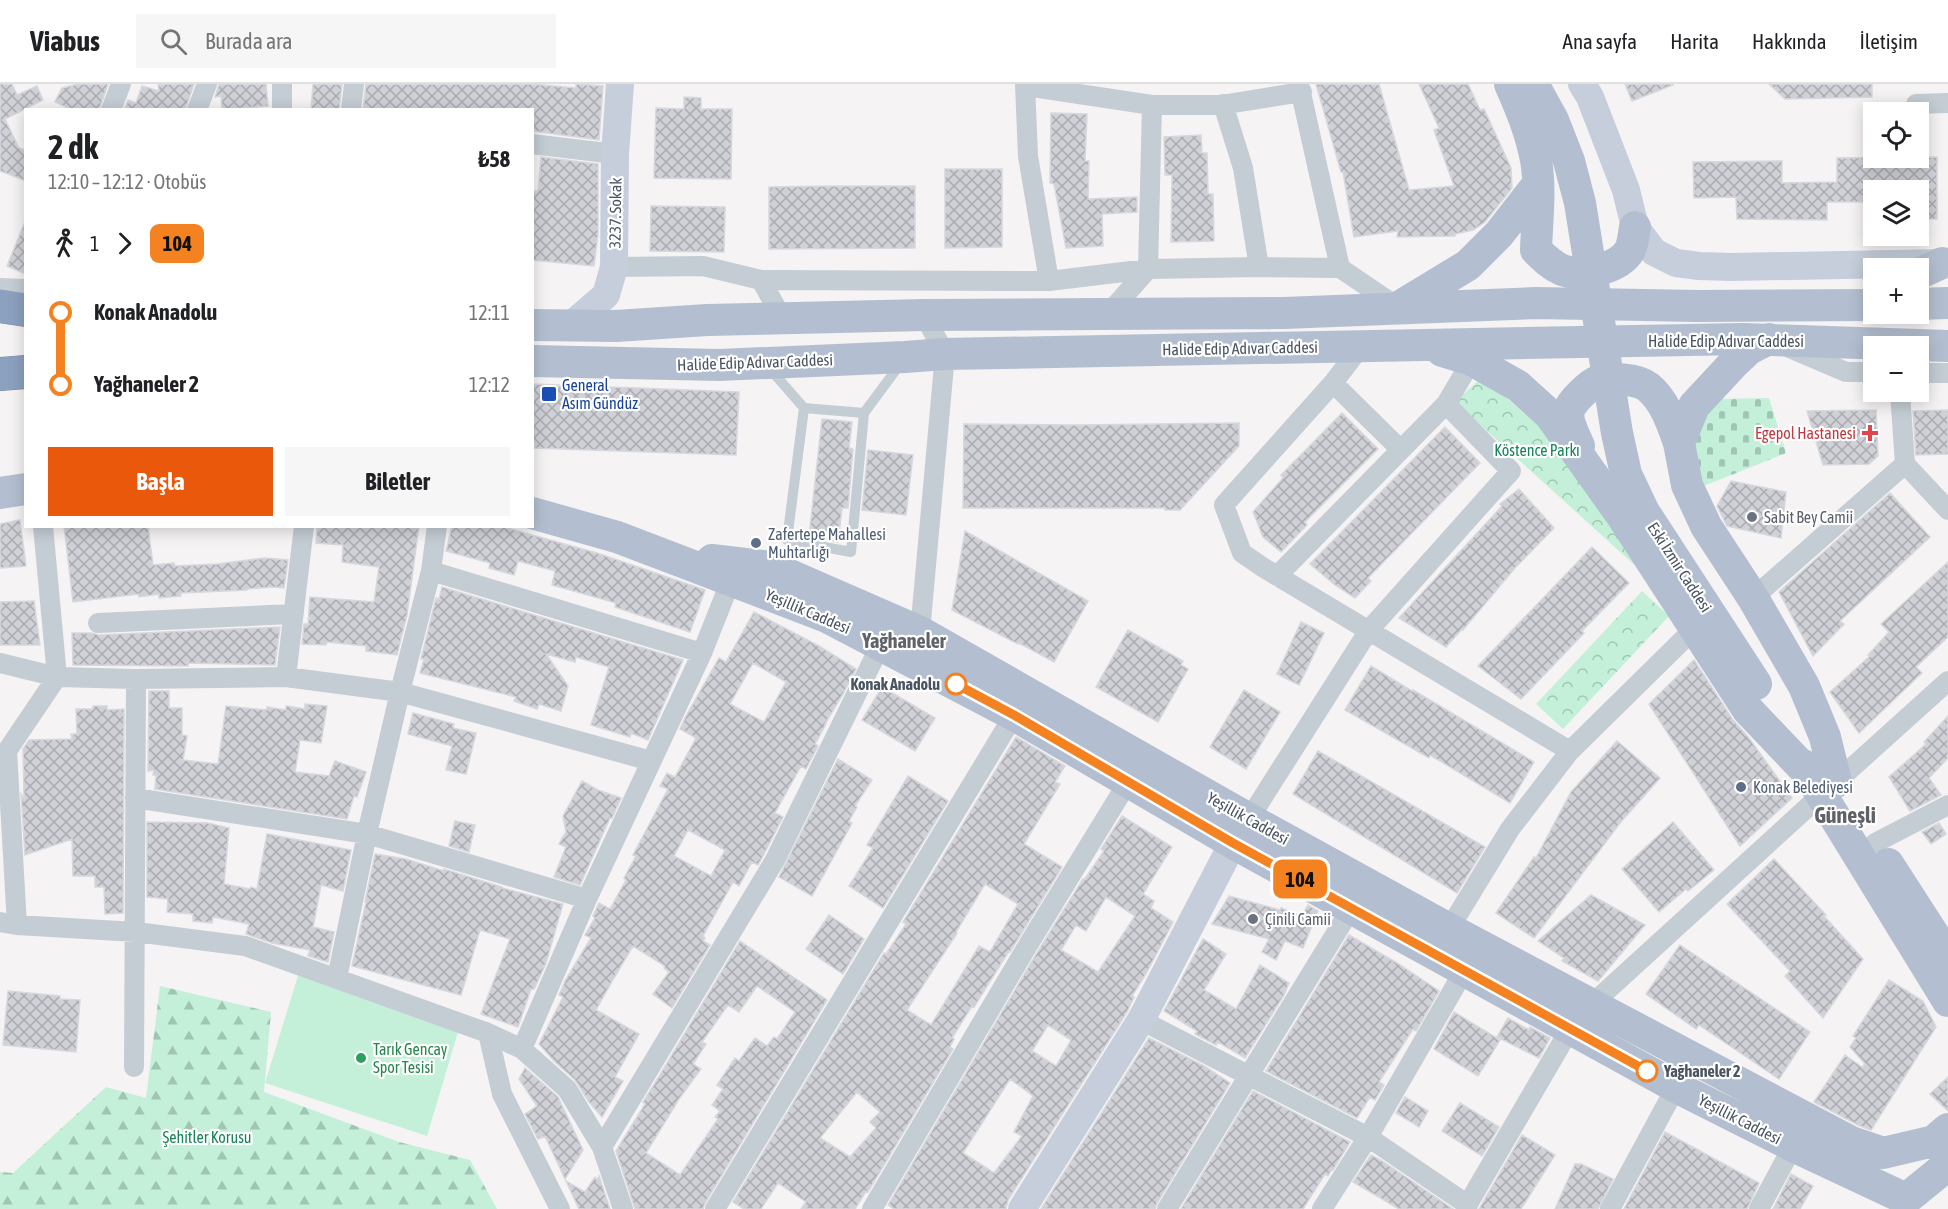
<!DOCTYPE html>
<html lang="tr">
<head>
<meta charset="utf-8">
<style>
	body { margin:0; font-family:"Asap Condensed",sans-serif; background:#f6f6f6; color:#202124; height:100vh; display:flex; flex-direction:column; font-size:22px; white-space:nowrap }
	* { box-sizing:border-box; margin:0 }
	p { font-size:20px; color:#757577 }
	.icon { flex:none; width:33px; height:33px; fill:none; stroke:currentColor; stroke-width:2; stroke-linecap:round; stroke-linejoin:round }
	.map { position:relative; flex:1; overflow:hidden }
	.details { position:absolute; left:24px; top:24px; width:510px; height:420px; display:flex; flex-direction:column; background:#fff; border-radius:0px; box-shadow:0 3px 15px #0003 }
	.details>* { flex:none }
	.badge { padding:0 12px; border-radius:9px; font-size:21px; line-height:39px }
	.tools { position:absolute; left:1863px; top:18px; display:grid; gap:12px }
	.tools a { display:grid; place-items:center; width:66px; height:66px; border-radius:0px; background:#fff; box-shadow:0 3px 15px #0003; font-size:30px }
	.map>.badge { position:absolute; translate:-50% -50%; box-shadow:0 0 0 3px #fff }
	.legs { display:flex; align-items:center; gap:9px; height:66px; padding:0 24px; font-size:20px }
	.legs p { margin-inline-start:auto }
	.summary { display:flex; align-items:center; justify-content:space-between; height:102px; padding:0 24px }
	h1 { font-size:33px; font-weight:700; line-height:45px }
	.primary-button { display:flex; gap:12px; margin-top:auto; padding:12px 24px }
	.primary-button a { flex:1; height:69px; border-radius:0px; background:#ea580c; color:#fff; font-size:24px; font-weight:700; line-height:69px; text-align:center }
	.primary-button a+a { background:#f6f6f6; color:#202124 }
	ul { padding:0 24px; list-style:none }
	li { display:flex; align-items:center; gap:21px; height:72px; font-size:22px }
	li i { display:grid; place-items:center; width:9px; height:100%; margin:0 8px; background:currentColor }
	li i::after { content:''; width:15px; height:15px; margin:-8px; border:4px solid; border-radius:50%; background:#fff }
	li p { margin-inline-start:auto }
	li:first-child i { background:linear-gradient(#0000 50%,currentColor 0) }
	li:last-child i { background:linear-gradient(currentColor 50%,#0000 0) }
	header { display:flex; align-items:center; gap:36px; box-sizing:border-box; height:84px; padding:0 30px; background:#fff; border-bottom:2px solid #e0e0e0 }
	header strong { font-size:28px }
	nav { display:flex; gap:33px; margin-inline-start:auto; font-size:21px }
	.search { width:420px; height:54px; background:#f6f6f6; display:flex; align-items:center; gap:15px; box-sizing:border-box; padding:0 21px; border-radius:0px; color:#757577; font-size:22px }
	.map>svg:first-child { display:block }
</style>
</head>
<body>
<header>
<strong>Viabus</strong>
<div class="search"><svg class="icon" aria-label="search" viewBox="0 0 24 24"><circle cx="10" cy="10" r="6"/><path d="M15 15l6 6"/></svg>Burada ara</div>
<nav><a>Ana sayfa</a><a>Harita</a><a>Hakkında</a><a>İletişim</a></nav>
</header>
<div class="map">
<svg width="1948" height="1125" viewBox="0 0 1948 1125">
	<defs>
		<pattern id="forest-firs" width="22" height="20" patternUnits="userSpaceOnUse" patternTransform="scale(1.5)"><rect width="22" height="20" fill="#c4f0d9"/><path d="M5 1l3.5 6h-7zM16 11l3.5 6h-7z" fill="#a1c5b3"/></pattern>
		<pattern id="cemetery-stones" width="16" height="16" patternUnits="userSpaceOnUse" patternTransform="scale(1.5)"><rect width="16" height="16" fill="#c4f0d9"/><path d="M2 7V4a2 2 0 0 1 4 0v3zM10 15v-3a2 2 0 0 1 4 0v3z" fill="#a1c5b3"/></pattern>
		<pattern id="park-crowns" width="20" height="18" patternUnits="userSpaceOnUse" patternTransform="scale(1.5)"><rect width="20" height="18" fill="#c4f0d9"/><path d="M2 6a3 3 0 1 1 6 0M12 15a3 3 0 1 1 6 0" fill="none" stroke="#a1c5b3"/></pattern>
		<pattern id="building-cross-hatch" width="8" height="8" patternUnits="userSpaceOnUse" patternTransform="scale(1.5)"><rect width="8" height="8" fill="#cfd1d7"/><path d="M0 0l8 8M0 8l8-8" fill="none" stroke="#aaacb2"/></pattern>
	</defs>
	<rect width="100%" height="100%" fill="#f5f3f3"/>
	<path fill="url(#forest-firs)" d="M160,902L271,928L264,1008L399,1058L470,1076L497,1125H0V1088L13,1089L106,1003L146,1014Z"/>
	<path fill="url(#cemetery-stones)" d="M1769,314L1786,369L1701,403L1688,350L1717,315Z"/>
	<path fill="url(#park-crowns)" d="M1482,293L1552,353L1640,486L1455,318Z
		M1642,507L1669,532L1563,645L1536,620Z"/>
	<path fill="#c4f0d9" d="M301,882L458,948L427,1052L265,999Z"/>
	<path fill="url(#building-cross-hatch)" stroke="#d7d8de" stroke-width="1.5" fill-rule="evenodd" d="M0,0H12L17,11L37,2L43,16L5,35L19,64L26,66V97L0,87Z
		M78,0H108L99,26H72L55,18L62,4Z
		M158,0H194L185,26H124L128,16L136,19L142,2L159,7Z
		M219,0H266L268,22L222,26L221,12L215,13Z
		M313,0H342L339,26H311Z
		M366,0H532L576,4V0L603,2L599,56L532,47V26H363Z
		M1316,0H1379L1409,106L1454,102L1434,46L1439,44L1419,0H1468L1480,26L1484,25L1511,84L1512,104L1485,138L1473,146L1455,150V152L1397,153L1398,147L1354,153L1343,88H1341Z
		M1625,0H1673V1L1632,17Z
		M1769,0H1872V13L1785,15Z
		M684,13L701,14V25H732L731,95L654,94L656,24L684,25Z
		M1051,29L1087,30L1085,77H1089L1088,115L1137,113V128L1102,130L1103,162L1066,164L1054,100L1050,99Z
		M1201,51L1202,69H1207L1208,110H1213L1214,157L1171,158L1172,91H1165L1164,53Z
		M541,73L598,80V150L594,182L532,176V107H538Z
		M1937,73V135H1918V106H1913V104L1877,105V106H1874V118H1827V136L1737,135L1736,113L1694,114L1693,78L1782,77V99L1837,98V74Z
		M945,85H1002V163L945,164Z
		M831,102H915V164L769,165V103Z
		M651,122L725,123L724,168L650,167Z
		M25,138H26V190L7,182Z
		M532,300L739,308L736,371L532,364Z
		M1876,326L1878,372L1869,380L1823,381L1807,327Z
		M1948,326V370L1916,371L1913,327Z
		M1342,329L1378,365L1305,438L1307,441L1281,468L1263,453L1253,428L1283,394L1281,391Z
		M822,335L852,338L849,364L853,365L848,424H842L838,458L809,452Z
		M1239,339V362L1180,426H1165V424H963L964,340L1076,341Z
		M1445,343L1480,379L1368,494L1371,497L1355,514L1335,501L1310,480Z
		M868,366L913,371L906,431L862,426Z
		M1731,397L1786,408L1781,454L1727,442L1717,422Z
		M1519,405L1554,444L1515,484L1463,546L1462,545L1446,563L1399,534L1502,422L1500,420Z
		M1890,409L1930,453L1840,537L1844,540L1813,572L1779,508Z
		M20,436L26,482L0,484V440Z
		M64,442H148L153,481L174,479L175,482L217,480L265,474L288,476L284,504L274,503L247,505V506L181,509V512L159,514V510L139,513V510L73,518Z
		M317,442H419L407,531L397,571L366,567V562L327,558L326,561L302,560L304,540H308L310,513L374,518L379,483L342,478L343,461L316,459Z
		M452,442H500L597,469L705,506L690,548L615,523L616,519L552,501L555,487L518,477L514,491L489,484L490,479L446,467Z
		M965,447L1088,517L1054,578L1019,559L1018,560L952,526Z
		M1592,463L1629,499L1582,547L1584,549L1521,615L1478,582Z
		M1948,478V553L1916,583L1922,589L1859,649L1830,608L1870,572L1868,571L1889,548L1881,540Z
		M442,503L683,576L648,656L631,649L630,653L591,641L609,583L576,573L575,578L546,570L568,602L561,627L539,620L537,625L514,617L516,613L420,589L424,575H421L436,514L439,515Z
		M34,517L40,561H0V518Z
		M754,528L819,562L856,585L843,610L825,640H826L815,660L818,662L806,685L801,682L775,729L783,733L764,770L758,781L752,778L739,802L733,798L703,852L705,854L703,857L710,861L672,924L653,910L669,888L664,884L665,882L633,862L614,894L596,926L639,950L615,993L623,997L602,1033L589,1018L575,996L554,977L539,960L563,913L559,911L566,895L591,854L585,851L595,834L593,832L599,819L610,825L626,796L624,794L636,772L633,771L668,705L660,702L667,689L675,693L696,654L680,645L686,632L719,574L726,578ZM753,579L786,598L764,638L730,620ZM688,746L725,766L711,792L674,772Z
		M1301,538L1324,549L1299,601L1277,590Z
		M280,543L275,581L188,579V582L73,581L72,549H91L99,551Z
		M1128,546L1183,577L1181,581L1188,585L1158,638L1096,603Z
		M1694,576L1733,636L1749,654L1792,714L1740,762L1649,620Z
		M1371,582L1412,607L1413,606L1534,678L1510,719L1430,671L1429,674L1345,626Z
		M882,603L935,634L915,667L862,636Z
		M1244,606L1280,628L1246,685L1210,663Z
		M149,607H169V624H182V651L187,652L183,676L218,680L226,622L267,626V623L286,626V622L305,625V620L327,622L321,659L300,656L295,688L329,692L335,677L366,688L357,713L354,712L347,735L155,705L156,691H153L154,686L148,687Z
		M93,622H107V626L124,625L123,829L105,830L104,803H95V792H73L72,755L25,771V770L21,710L24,714L23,665L29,656L72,655L71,650H77L76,625H93Z
		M413,629L454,640L453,644L476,649L466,690L446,686L452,662L408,650Z
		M1948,632V674L1929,694L1941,711L1910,727L1889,693L1926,660L1924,658Z
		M1016,653L1065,682L1055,698L1060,700L1024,760L1062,783L1010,868L1009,867L974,923L972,922L952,954L954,955L950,963L953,965L868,1108L866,1107L855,1125H801L806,1118L778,1099L761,1125H744L733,1118L884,869L886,870L906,840L903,838ZM985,800L1018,820L990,868L979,862L931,941L907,926L957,849L956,848ZM857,1008L880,1028L870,1038L876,1044L850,1073L820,1054Z
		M1617,657L1660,694L1620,739L1534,854L1496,829L1534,773L1536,774L1571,708Z
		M1318,667L1485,763L1457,809L1293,710Z
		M838,675L872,696L855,722L857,723L849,737L852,739L812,812L779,793Z
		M908,692L948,717L883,824L849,802L873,764L867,761Z
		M582,697L598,706L621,714L612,734H610L580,801L554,793L566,763L559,760L566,748L563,732Z
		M1122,732L1172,763L1143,810L1154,817L1151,824L1173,838L1146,890L1132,912L1134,913L1127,928L1008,1116L1006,1125H894L888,1121L1038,867L1083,795L1084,796L1104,767L1101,765ZM1106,813L1135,832L1098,888L1061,866L1076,841L1086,847ZM1048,941L1071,956L1056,982L1032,967ZM1010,995L1033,1012L1014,1048L1022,1052L994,1089L963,1069Z
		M455,737L475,741L469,768L449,762Z
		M147,738L208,739L229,744L224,800L250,805L251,803L257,805L267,750L351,766L343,807L321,801L313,843L334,848L328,878L308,872L310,866L272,859L246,850L249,840L213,833L212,839L193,837V830L167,828L168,815L147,813Z
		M1673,738L1714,786L1688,807L1686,805L1659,828L1622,785Z
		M1939,739L1946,750L1931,760L1922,748Z
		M375,770L406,775L444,787V785L502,803V804L563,820L546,879L537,899L534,905H531L518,943L481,930L510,855L480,846L461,911L352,882L366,818H365Z
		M1774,775L1826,831L1824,832L1863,875L1823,934L1785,892L1790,887L1727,820Z
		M1591,811L1645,841L1598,897L1562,877L1564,874L1538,857Z
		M1229,812L1280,826L1281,824L1302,832L1308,821L1318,827L1303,864L1285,857L1276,876L1262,868L1269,855L1212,840Z
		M829,831L864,855L843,890L806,865Z
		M1349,851L1397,879L1439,907L1416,947L1413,945L1379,998L1384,1001L1375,1016L1370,1013L1357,1034L1266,987Z
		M1203,855L1226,870L1204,906L1236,925L1260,881L1289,899L1284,911L1245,974L1218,958L1216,961L1195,950L1197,947L1164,927Z
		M740,857L827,916L705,1119L703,1125H635L616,1067L645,1020L643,1018L655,999ZM757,902L795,928L777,955L774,953L767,962L755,954L739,977L735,974L717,1001L723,1005L712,1021L720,1027L715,1033L718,1035L680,1091L646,1069L679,1015L701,985L693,980L706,960L702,958L728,921L739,928Z
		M1680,861L1810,948L1779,995L1699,941L1696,945L1646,910Z
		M1889,896L1923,917L1936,943L1871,1046L1858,1041L1814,1018L1845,971L1862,983L1865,980L1850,963L1856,954L1853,952Z
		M8,907L60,912V915L80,916L76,968L3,961Z
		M1454,928L1500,956L1478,992L1434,965Z
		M1508,934L1529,946L1530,943L1550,954L1539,974L1497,953Z
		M1149,954L1204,982L1230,999L1157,1119L1155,1125H1041Z
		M525,984L558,1013L583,1066L565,1095L545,1052L538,1055L525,1030L537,1022L519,995Z
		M1948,993V1027L1930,1010Z
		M1253,1007L1350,1058L1333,1086L1332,1085L1328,1092L1325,1090L1303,1125H1181Z
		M1405,1013L1428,1027L1419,1043L1396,1029Z
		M1460,1019L1499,1043L1482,1072L1442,1047Z
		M1665,1048L1759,1099L1747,1125H1624Z
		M1522,1051L1555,1071L1521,1125H1479Z
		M1371,1071L1382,1077L1453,1125H1399L1353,1098Z
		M1575,1080H1581L1613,1095L1598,1125H1555Z
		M1791,1090L1813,1102L1800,1125H1773Z
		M599,1092L610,1125H579L566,1097L585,1108L595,1093L597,1096Z"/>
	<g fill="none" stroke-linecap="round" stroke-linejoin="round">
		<g stroke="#778bac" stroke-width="34">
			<path id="highway" d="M0,222L26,226
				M0,290L26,288"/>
		</g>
		<path stroke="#c4ccd4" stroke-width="10" d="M770,285L804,324
			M804,324L864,329L851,468L787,456Z
			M864,329L901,279"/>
		<path stroke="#c4ccd4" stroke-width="20" d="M282,0V26
			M1025,0L1028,72L1049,197
			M1299,0L1340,184
			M1026,2L1152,21H1221L1302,8
			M1223,20L1243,84L1259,183
			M1916,20L1948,19
			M111,26L121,0
			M197,26L207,0
			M351,26L354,0
			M532,60L615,70
			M614,183L703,182L761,196
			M0,204L26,205
			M1108,230L1148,185L1152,21
			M782,234L761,196L1049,197L1148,185L1259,183L1340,184L1399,224
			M1362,261L1333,299L1224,421L1242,469L1264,484L1570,667
			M1785,262L1846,288H1874
			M1918,289H1948
			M1333,299L1401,366
			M1905,380L1948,426
			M431,487L702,569
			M1277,492L1446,320L1472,276
			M1753,514L1905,380L1900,308
			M98,539L292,530
			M920,548L945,270L924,231
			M0,579L57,593L136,595L286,593L400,608L651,677
			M286,593L304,442
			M1836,698L1948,597
			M135,714L367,750L587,815
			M1249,735L1369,546L1511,387L1446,320
			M1875,759L1948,721
			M0,838L17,841L136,848L245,862L488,949L522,965L567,1005L602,1063L623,1125
			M17,841L7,667L57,593L43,442
			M1449,845L1510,745L1570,667L1694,545
			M337,894L367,750L400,608L431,487L437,442
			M1592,920L1821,711
			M1141,936L1368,1053L1468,1121
			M488,949L502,1010L560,1125
			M522,965L587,815L702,569L731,496
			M134,983L136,595
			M602,1063L775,776L881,560
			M715,1125L1014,631
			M872,1125L1028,861L1128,698
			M1167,1125L1352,823
			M1322,1125L1368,1053L1464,887
			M1465,1125L1570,945
			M1610,1125L1676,1003
			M1759,1125L1793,1062"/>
		<path stroke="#c6cedb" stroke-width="28" d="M1582,0L1590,13L1626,106L1635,143L1654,168L1676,179L1699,182L1732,183L1945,179
			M570,242L606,211L614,183L615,70L620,0
			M1022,1125L1141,936L1233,759L1246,739"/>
		<path stroke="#b3bfd0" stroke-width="32" d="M1510,0C1521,25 1531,49 1536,76C1541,105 1537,136 1536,166C1544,174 1551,181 1562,186C1581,193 1619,185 1630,166C1633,159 1634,150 1635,143
			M1918,190L1942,179
			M1918,220L1948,219
			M1399,223L1468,181L1499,150L1538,100
			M532,241L616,242L707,236L924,231L1284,229L1536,219L1697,222L1874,221
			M1769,255L1749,265L1734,279L1694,322L1679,359L1687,401L1706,442L1753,514L1804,602L1825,653L1836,698
			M1442,267L1472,276L1518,302L1550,331L1622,432L1748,626L1808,689
			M532,277L719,281L905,273L945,270L1743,255L1948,262
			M1579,362C1575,352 1566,337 1569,326C1571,318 1590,300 1598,297C1610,293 1638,295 1648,303C1665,317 1672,339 1679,359
			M0,409L26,405
			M532,429L617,453L827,533L1014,631L1233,759L1676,1003L1793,1062L1906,1115L1948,1081
			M712,476L771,483L920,548L1249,735L1449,845L1851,1058L1883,1069L1934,1057L1948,1045
			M1803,681L1948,917
			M1888,780L1948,873"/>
		<use href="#highway" stroke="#8ca0c0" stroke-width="33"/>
		<path stroke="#b3bfd0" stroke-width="32" d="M1533,0L1553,36L1569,77L1580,119L1617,349L1626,390L1644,428L1756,600"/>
	</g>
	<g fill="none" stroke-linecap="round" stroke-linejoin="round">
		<g stroke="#fff" stroke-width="14">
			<path id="line-1" d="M956,600L1014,631L1233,759L1647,987"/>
		</g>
		<use href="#line-1" stroke="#f58220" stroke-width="9"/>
	</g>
	<rect fill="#1a4fb4" stroke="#fff" stroke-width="2" x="541" y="302" width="16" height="16" rx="3"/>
	<path fill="#e0444e" stroke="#fff" stroke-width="2" d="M1867 340h6v6h6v6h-6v6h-6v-6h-6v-6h6z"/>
	<g fill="#6b7280" stroke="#fff" stroke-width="2">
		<circle cx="1752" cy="433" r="6"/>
		<circle cx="1253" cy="835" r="6"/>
	</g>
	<g fill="#5c6f8a" stroke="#fff" stroke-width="2">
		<circle cx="756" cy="459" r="6"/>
		<circle cx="1741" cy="703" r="6"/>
	</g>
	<g fill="#fff" stroke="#f58220" stroke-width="3">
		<circle cx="956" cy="600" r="10"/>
		<circle cx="1647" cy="987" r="10"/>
	</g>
	<circle fill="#2e9e5b" stroke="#fff" stroke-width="2" cx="361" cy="974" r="6"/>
	<g text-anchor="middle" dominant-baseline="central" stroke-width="4.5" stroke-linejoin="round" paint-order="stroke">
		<g font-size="16" fill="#4a5461" stroke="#fff">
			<text transform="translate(615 129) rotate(-89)">3237. Sokak</text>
			<text x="1726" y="257">Halide Edip Adıvar Caddesi</text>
			<text transform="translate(1240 264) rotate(-1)">Halide Edip Adıvar Caddesi</text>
			<text transform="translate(755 278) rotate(-2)">Halide Edip Adıvar Caddesi</text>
			<text transform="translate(1680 483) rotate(57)">Eski İzmir Caddesi</text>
			<text transform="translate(808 527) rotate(23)">Yeşillik Caddesi</text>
			<text transform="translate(1248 734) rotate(29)">Yeşillik Caddesi</text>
			<text transform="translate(1740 1035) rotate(27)">Yeşillik Caddesi</text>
		</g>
		<g font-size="16" fill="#164399" stroke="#fff" text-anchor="start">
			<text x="562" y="301">General<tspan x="562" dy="18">Asım Gündüz</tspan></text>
		</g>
		<g font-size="16" fill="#be3a42" stroke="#fff" text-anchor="end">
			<text x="1856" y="349">Egepol Hastanesi</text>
		</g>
		<g font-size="16" fill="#198459" stroke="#fff">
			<text x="1537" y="366">Köstence Parkı</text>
			<text x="207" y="1053">Şehitler Korusu</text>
		</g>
		<g font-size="16" fill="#5b616d" stroke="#fff" text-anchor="start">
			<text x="1764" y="433">Sabit Bey Camii</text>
			<text x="1265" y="835">Çinili Camii</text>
		</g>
		<g font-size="16" fill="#4e5e75" stroke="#fff" text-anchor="start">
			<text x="768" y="450">Zafertepe Mahallesi<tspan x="768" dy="18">Muhtarlığı</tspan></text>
			<text x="1753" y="703">Konak Belediyesi</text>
		</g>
		<g font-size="16" font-weight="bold" fill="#4a5461" stroke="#fff" text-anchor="end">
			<text x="940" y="600">Konak Anadolu</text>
			<text x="1664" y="987" text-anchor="start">Yağhaneler 2</text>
		</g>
		<g font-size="16" fill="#27864d" stroke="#fff" text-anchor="start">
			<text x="373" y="965">Tarık Gencay<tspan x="373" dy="18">Spor Tesisi</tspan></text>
		</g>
		<g font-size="20" font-weight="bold" fill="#5f6268" stroke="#fff">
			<text x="904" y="556">Yağhaneler</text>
		</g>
		<g font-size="22" font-weight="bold" fill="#5f6268" stroke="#fff">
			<text x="1845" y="731">Güneşli</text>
		</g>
	</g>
</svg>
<div class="tools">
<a><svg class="icon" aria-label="locate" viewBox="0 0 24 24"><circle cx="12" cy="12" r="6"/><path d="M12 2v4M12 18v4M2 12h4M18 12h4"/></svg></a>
<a><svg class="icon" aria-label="layers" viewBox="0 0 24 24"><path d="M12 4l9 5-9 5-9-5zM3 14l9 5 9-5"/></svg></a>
<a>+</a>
<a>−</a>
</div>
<b class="badge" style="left:1300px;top:795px;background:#f58220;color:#111">104</b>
<section class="details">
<div class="summary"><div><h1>2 dk</h1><p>12:10 – 12:12 · Otobüs</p></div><b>₺58</b></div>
<div class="legs"><svg class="icon" aria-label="walk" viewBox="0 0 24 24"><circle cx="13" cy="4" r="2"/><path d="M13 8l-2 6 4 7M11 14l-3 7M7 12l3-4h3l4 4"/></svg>1<svg class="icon" aria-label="forward" viewBox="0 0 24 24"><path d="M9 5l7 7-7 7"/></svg><b class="badge" style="background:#f58220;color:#111">104</b></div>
<ul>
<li><i style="color:#f58220"></i><b>Konak Anadolu</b><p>12:11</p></li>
<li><i style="color:#f58220"></i><b>Yağhaneler 2</b><p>12:12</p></li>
</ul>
<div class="primary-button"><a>Başla</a><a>Biletler</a></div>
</section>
</div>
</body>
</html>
